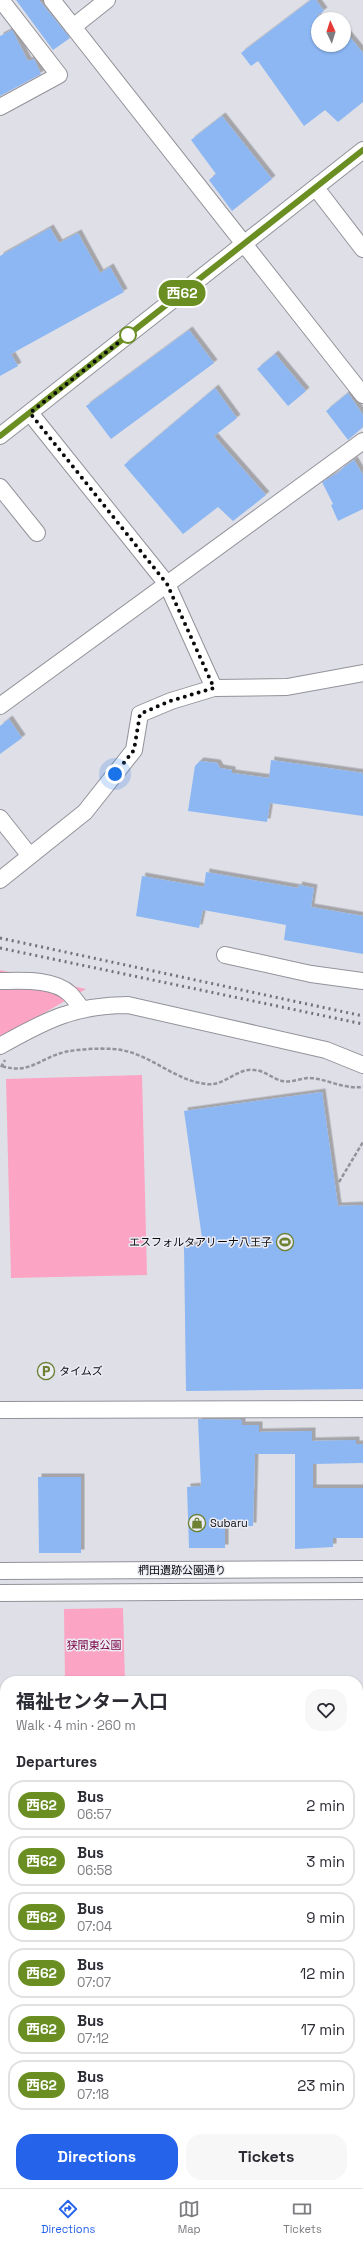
<!DOCTYPE html>
<html lang="en">
<head>
<meta charset="utf-8">
<style>
	body { margin:0; font-family:"Space Grotesk","Noto Sans JP",sans-serif; background:#f7f7f7; color:#2b2b33; height:100vh; display:flex; flex-direction:column; font-size:15px; white-space:nowrap }
	* { box-sizing:border-box; margin:0 }
	p { font-size:13px; color:#7c7c81 }
	.icon { flex:none; width:22px; height:22px; fill:none; stroke:currentColor; stroke-width:2; stroke-linecap:round; stroke-linejoin:round }
	.map { position:relative; flex:1; overflow:hidden }
	.side { position:absolute; left:0px; top:1676px; width:363px; height:512px; display:flex; flex-direction:column; background:#fff; border-radius:16px 16px 0 0; box-shadow:0 1px 3px #0004 }
	.side>* { flex:none }
	.badge { padding:0 8px; border-radius:13px; font-size:14px; line-height:26px }
	.needle { width:26px; rotate:356deg }
	.controls { position:absolute; left:311px; top:12px; display:grid; gap:8px }
	.controls a { display:grid; place-items:center; width:40px; height:40px; border-radius:50%; background:#fff; box-shadow:0 1px 3px #0004; font-size:20px }
	.you { position:absolute; width:20px; height:20px; margin:-10px; border:3px solid #fff; border-radius:50%; background:#1a73e8; box-shadow:0 0 0 6px #1a73e833 }
	.map>.badge { position:absolute; translate:-50% -50%; box-shadow:0 0 0 2px #fff }
	h2 { padding:0 16px; font-size:15px; line-height:36px }
	.round { display:grid; place-items:center; flex:none; width:42px; height:42px; border-radius:16px; background:#f7f7f7 }
	.head { display:flex; align-items:center; justify-content:space-between; height:68px; padding:0 16px }
	h1 { font-size:19px; font-weight:700; line-height:30px }
	.cta { display:flex; gap:8px; margin-top:auto; padding:8px 16px }
	.cta a { flex:1; height:46px; border-radius:16px; background:#2563eb; color:#fff; font-size:16px; font-weight:700; line-height:46px; text-align:center }
	.cta a+a { background:#f7f7f7; color:#2b2b33 }
	ul { padding:0; list-style:none }
	li { display:flex; align-items:center; gap:12px; height:50px; margin:0 8px 6px; padding:0 8px; border:2px solid #e1e1e2; border-radius:16px }
	li div { flex:1 }
	li b { display:block; font-size:15px }
	li em { font-style:normal }
	li .badge { min-width:44px; font-weight:700; text-align:center }
	.tab-bar { display:flex; justify-content:space-around; align-items:center; height:56px; border-top:1px solid #e1e1e2; background:#fff; font-size:11px; color:#7c7c81 }
	.tab-bar a { display:grid; justify-items:center; gap:2px }
	.tab-bar .selected { color:#2563eb }
	.map>svg:first-child { display:block }
</style>
</head>
<body>
<div class="map">
<svg width="363" height="2188" viewBox="0 0 363 2188">
	<defs>
		<filter id="shadow"><feDropShadow dx="3.5" dy="-3.5" stdDeviation="0" flood-color="#0004"/></filter>
	</defs>
	<rect width="100%" height="100%" fill="#dfdfe7"/>
	<path fill="#fca4c3" d="M0,970L86,989L0,1038Z
		M142,1075L147,1275L11,1278L6,1079Z
		M123,1608L125,1681H65L64,1609Z"/>
	<path fill="#8cb7f3" filter="url(#shadow)" d="M16,0H39L70,38L53,50Z
		M311,0H316L324,11L318,15V45H344V30L363,53V102L338,122L325,110L304,126L258,61L251,66L241,53Z
		M12,30L28,61L34,59L41,74L0,96V36Z
		M222,116L272,179L232,211L209,180L216,174L191,140Z
		M50,228L59,243L78,233L100,273L110,267L124,292L11,354L18,366L0,376V256Z
		M189,330L214,363L111,439L86,406Z
		M275,354L306,391L288,406L257,369Z
		M215,388L237,418L214,436L266,495L233,521L218,507L183,534L124,465Z
		M348,393L363,415V427L348,440L326,411Z
		M354,460L363,475V509L338,521L331,505L333,504L322,482L341,471L340,470Z
		M9,719L22,738L0,754V726Z
		M271,760L363,773V816L270,803L267,822L188,811L195,766L200,761L217,763L220,768L232,770V773L269,778Z
		M206,872L298,888L299,885L314,888L311,907L363,916V954L284,940L286,925L203,910L199,928L136,916L142,876L204,887Z
		M322,1092L338,1206L363,1205V1389L186,1391L184,1246L203,1245L184,1111Z
		M198,1419L242,1420V1425H259V1432L312,1431V1441L356,1440V1444H363V1463L313,1464V1488H363V1538H333V1547L295,1549V1454H255L253,1526H225V1548H189L187,1487L201,1486Z
		M38,1477H81V1553H39Z"/>
	<g fill="none" stroke-linecap="round" stroke-linejoin="round">
		<g stroke="#93929a" stroke-width="18">
			<path id="minor" d="M52,0L363,395
				M73,27L107,0
				M0,107L59,75L1,0
				M316,188L363,249
				M30,413L167,584L214,688
				M0,436L363,150
				M0,487L37,533
				M0,706L363,441
				M0,818L30,856
				M0,880L85,812L134,750L140,714L171,701L214,688L287,687L363,673
				M225,955L311,974L363,981
				M0,981C20,981 54,978 70,994C74,998 78,1004 82,1009
				M0,1046C46,1020 75,1005 128,1005L326,1050L363,1065
				M0,1410L363,1409
				M0,1571L363,1569
				M0,1593L363,1591
				M358,2085H363
				M0,2121H5
				M183,2183L185,2188
				M14,2188L19,2183"/>
		</g>
		<path stroke="#939399" stroke-width="2.5" stroke-dasharray="4 2" stroke-linecap="butt" d="M2,1066C29,1075 40,1058 65,1052C79,1049 98,1048 113,1049C148,1051 172,1080 206,1084C224,1087 236,1068 254,1070C264,1070 273,1079 282,1081C291,1083 301,1078 310,1078C328,1079 341,1089 363,1087
			M1,1067L5,1060
			M339,1182L363,1142"/>
		<use href="#minor" stroke="#fff" stroke-width="16"/>
		<path stroke="#727278" stroke-width="3" stroke-dasharray="2 4" stroke-linecap="butt" d="M0,938L363,1016
			M0,948L363,1024"/>
	</g>
	<g fill="none" stroke-linecap="round" stroke-linejoin="round">
		<g stroke="#fff" stroke-width="9">
			<path id="line" d="M0,436L363,150"/>
		</g>
		<use href="#line" stroke="#6b8e23" stroke-width="6"/>
		<path stroke="#0b0b0e" stroke-width="4" stroke-dasharray="0 7.2" d="M115,774L134,750L140,714L170,701L214,688L167,584L30,413L128,335"/>
	</g>
	<defs>
		<g id="stadium-ring" transform="scale(0.9)"><circle r="9.5" fill="#ececf4" stroke="#6c8132" stroke-width="1.5"/><path d="M0-5a6.5 5 0 1 0 0 10a6.5 5 0 1 0 0-10ZM-3.5-1.8h7v3.6h-7Z" fill="#6c8132"/></g>
		<g id="parking-ring" transform="scale(0.9)"><circle r="9.5" fill="#ececf4" stroke="#6c8132" stroke-width="1.5"/><path d="M-3.5-5.5H1a3.5 3.5 0 0 1 0 7H-1V5.5H-3.5ZM-1-3.4V-.6H.8a1.4 1.4 0 0 0 0-2.8Z" fill="#6c8132"/></g>
		<g id="shop-ring" transform="scale(0.9)"><circle r="9.5" fill="#ececf4" stroke="#6c8132" stroke-width="1.5"/><path d="M-5-2.5h2.3a2.7 3.5 0 0 1 5.4 0H5L5.5 6h-11ZM-1.5-2.5h3a1.5 2.3 0 0 0-3 0Z" fill="#6c8132"/></g>
	</defs>
	<g fill-rule="evenodd">
		<use href="#stadium-ring" x="285" y="1242"/>
		<use href="#parking-ring" x="46" y="1371"/>
		<use href="#shop-ring" x="197" y="1523"/>
	</g>
	<circle fill="#fff" stroke="#6b8e23" stroke-width="2" cx="128" cy="335" r="8"/>
	<g text-anchor="middle" dominant-baseline="central" stroke-width="3" stroke-linejoin="round" paint-order="stroke">
		<g font-size="11" fill="#0b0b0e" stroke="#ececf4" text-anchor="start">
			<text x="272" y="1242" text-anchor="end">エスフォルタアリーナ八王子</text>
			<text x="59" y="1371">タイムズ</text>
			<text x="210" y="1523">Subaru</text>
		</g>
		<g font-size="11" fill="#0b0b0e" stroke="#ececf4">
			<text x="182" y="1570">椚田遺跡公園通り</text>
		</g>
		<g font-size="11" fill="#770041" stroke="#ececf4">
			<text x="94" y="1645">狭間東公園</text>
		</g>
	</g>
</svg>
<div class="controls">
<a><svg class="needle" viewBox="-14 -14 28 28"><path d="M0-13l5 13h-10z" fill="#e53935"/><path d="M0 13l5-13h-10z" fill="#7c7c81"/></svg></a>
</div>
<div class="you" style="left:115px;top:774px"></div>
<b class="badge" style="left:182px;top:293px;background:#6b8e23;color:#fff">西62</b>
<section class="side">
<div class="head"><div><h1>福祉センター入口</h1><p>Walk · 4 min · 260 m</p></div><a class="round"><svg class="icon" aria-label="heart" viewBox="0 0 24 24"><path d="M12 20l-8-8c-3-5 5-10 8-4 3-6 11-1 8 4z"/></svg></a></div>
<h2>Departures</h2>
<ul>
<li><span class="badge" style="background:#6b8e23;color:#fff">西62</span><div><b>Bus</b><p>06:57</p></div><em>2 min</em></li>
<li><span class="badge" style="background:#6b8e23;color:#fff">西62</span><div><b>Bus</b><p>06:58</p></div><em>3 min</em></li>
<li><span class="badge" style="background:#6b8e23;color:#fff">西62</span><div><b>Bus</b><p>07:04</p></div><em>9 min</em></li>
<li><span class="badge" style="background:#6b8e23;color:#fff">西62</span><div><b>Bus</b><p>07:07</p></div><em>12 min</em></li>
<li><span class="badge" style="background:#6b8e23;color:#fff">西62</span><div><b>Bus</b><p>07:12</p></div><em>17 min</em></li>
<li><span class="badge" style="background:#6b8e23;color:#fff">西62</span><div><b>Bus</b><p>07:18</p></div><em>23 min</em></li>
</ul>
<div class="cta"><a>Directions</a><a>Tickets</a></div>
</section>
</div>
<nav class="tab-bar">
<a class="selected"><svg class="icon" aria-label="directions" viewBox="0 0 24 24"><path d="M12 3l9 9-9 9-9-9zM9 14v-3h6M13 9l2 2-2 2"/></svg>Directions</a>
<a><svg class="icon" aria-label="map" viewBox="0 0 24 24"><path d="M3 6l6-2 6 2 6-2v14l-6 2-6-2-6 2zM9 4v14M15 6v14"/></svg>Map</a>
<a><svg class="icon" aria-label="tickets" viewBox="0 0 24 24"><path d="M3 7h18v10H3zM15 7v10"/></svg>Tickets</a>
</nav>
</body>
</html>
